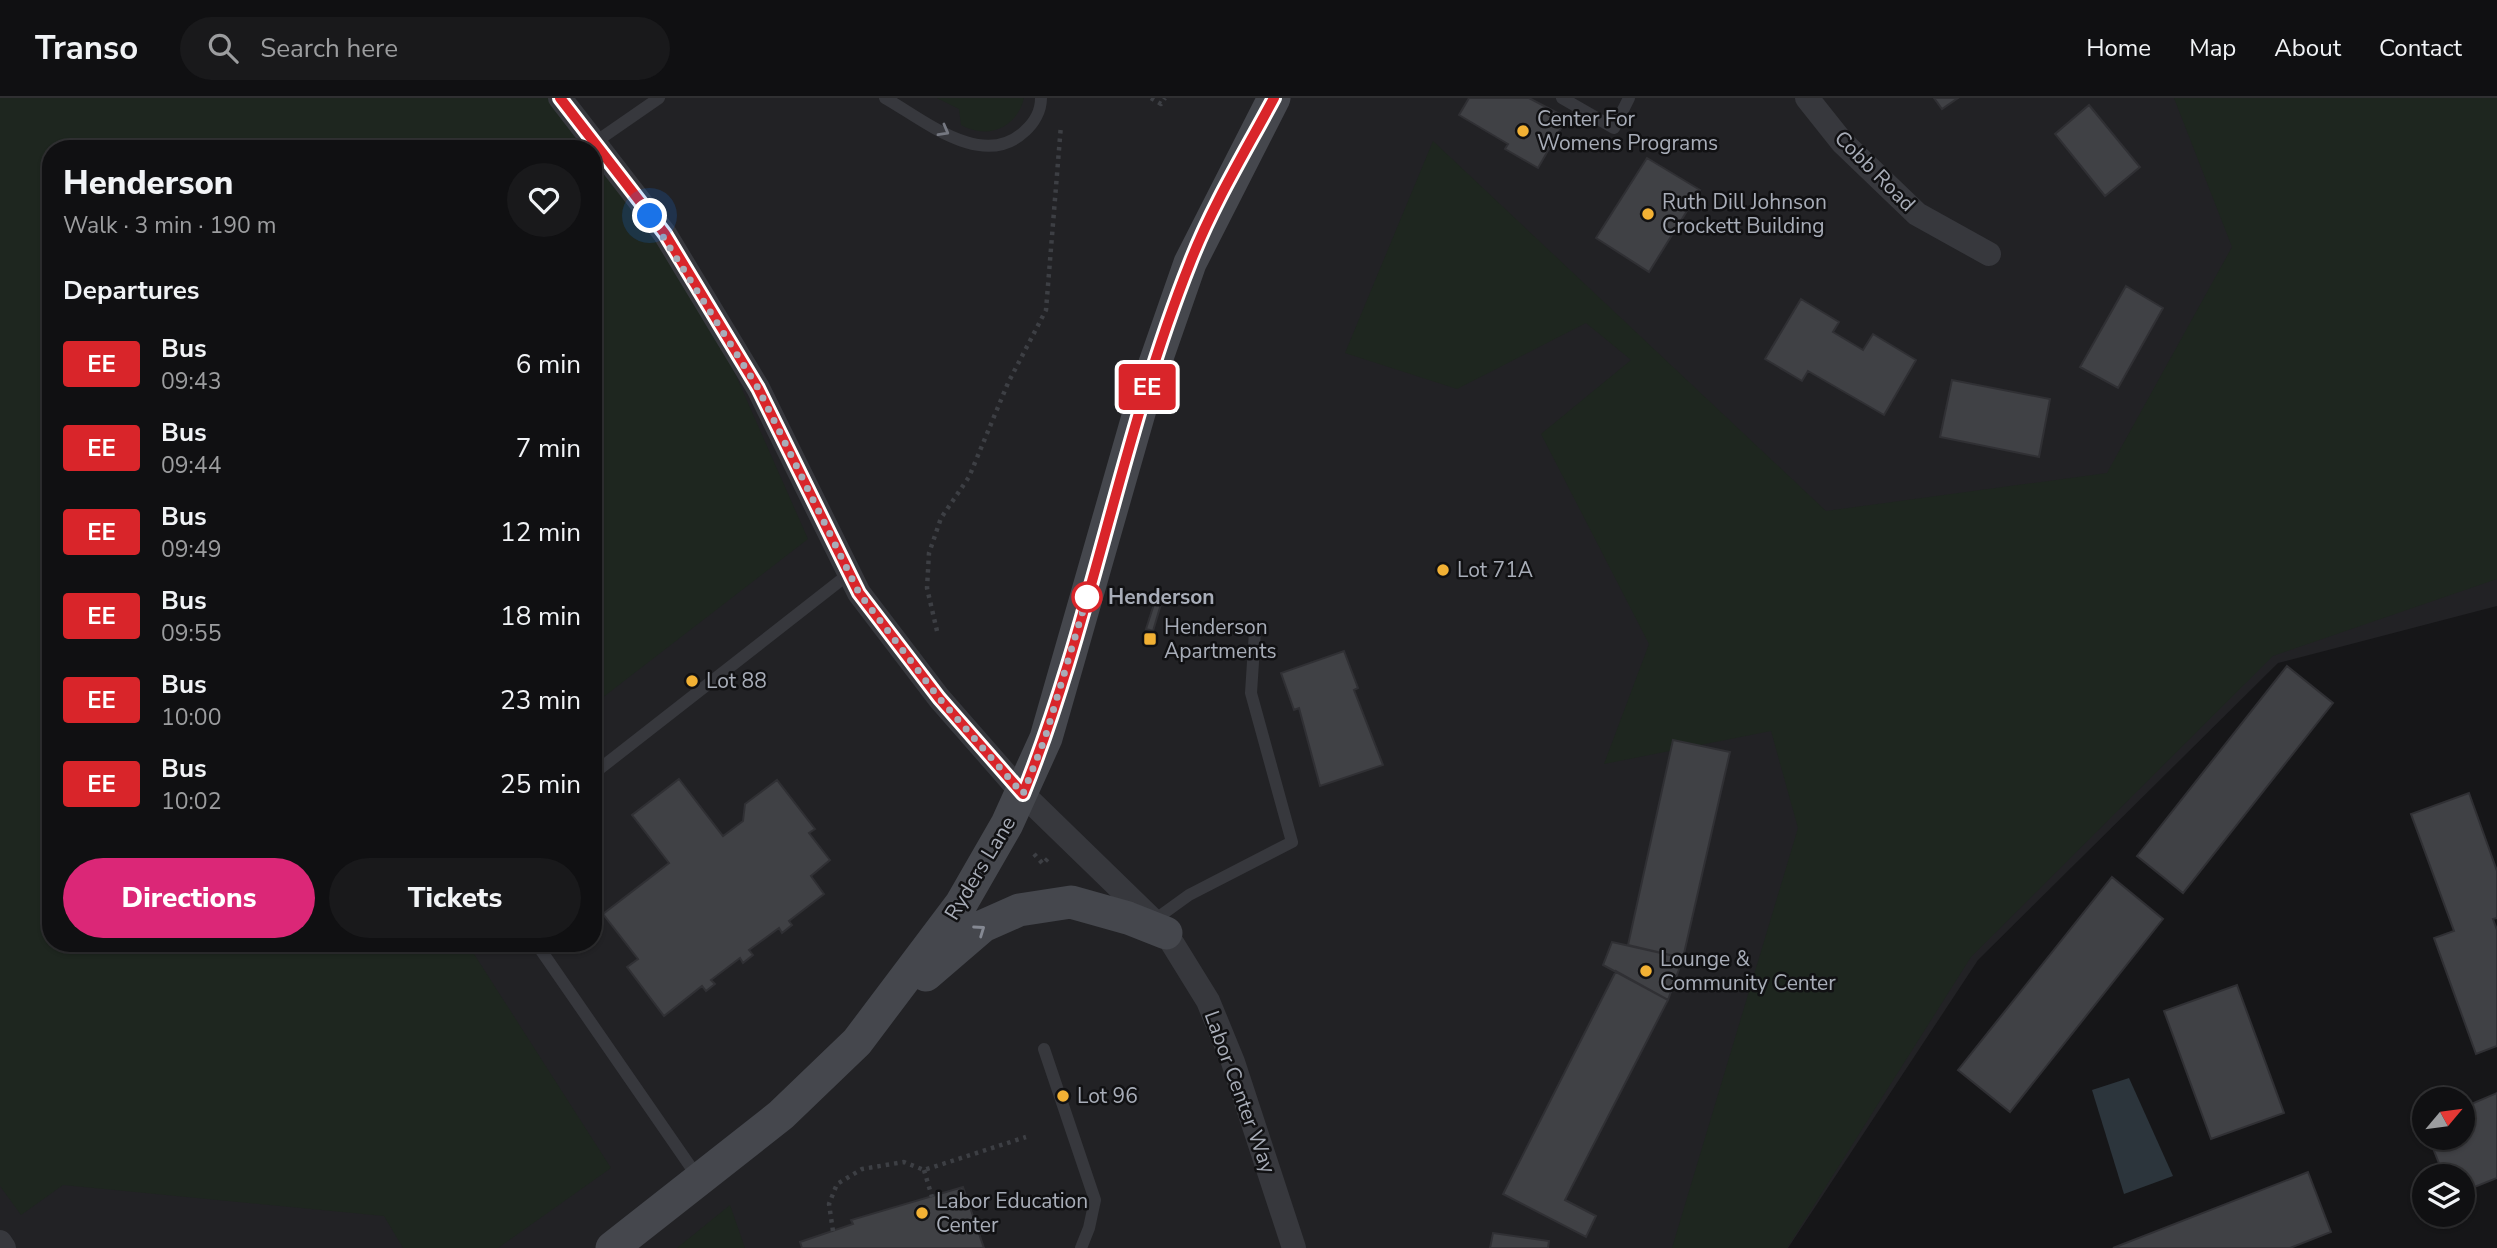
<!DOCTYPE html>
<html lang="en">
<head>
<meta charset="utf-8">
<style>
	body { margin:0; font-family:"Nunito Sans",sans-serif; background:#19191b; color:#f1f3f6; height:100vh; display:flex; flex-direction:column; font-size:26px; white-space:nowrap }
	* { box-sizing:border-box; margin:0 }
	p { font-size:23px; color:#9c9d9f }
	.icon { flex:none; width:38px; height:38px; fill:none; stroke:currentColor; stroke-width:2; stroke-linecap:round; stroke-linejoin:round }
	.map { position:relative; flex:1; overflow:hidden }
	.drawer { position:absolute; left:42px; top:42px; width:560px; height:812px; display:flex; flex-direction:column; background:#101012; border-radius:28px; box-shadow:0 2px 5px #0004,0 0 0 2px #303032 }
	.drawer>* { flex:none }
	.badge { padding:0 14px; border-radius:5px; font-size:24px; line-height:46px }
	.needle { width:46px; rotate:61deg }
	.buttons { position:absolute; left:2412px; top:989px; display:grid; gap:14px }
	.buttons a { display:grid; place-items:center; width:63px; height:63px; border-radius:50%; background:#101012; box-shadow:0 2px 5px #0004,0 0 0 2px #303032; font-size:35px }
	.you { position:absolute; width:35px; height:35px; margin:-18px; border:5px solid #fff; border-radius:50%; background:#1a73e8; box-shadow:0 0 0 10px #1a73e833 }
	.map>.badge { position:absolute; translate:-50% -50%; box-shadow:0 0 0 4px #fff }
	h2 { padding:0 21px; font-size:26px; line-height:63px }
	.round { display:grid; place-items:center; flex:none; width:74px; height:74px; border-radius:37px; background:#19191b }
	.head { display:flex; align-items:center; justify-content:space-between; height:119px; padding:0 21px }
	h1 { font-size:33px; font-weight:800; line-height:52px }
	.primary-button { display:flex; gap:14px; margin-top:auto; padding:14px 21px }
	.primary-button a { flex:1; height:80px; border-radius:42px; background:#db2777; color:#fff; font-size:28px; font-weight:800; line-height:80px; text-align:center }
	.primary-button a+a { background:#19191b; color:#f1f3f6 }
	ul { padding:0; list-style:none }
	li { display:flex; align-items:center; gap:21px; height:84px; padding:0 21px }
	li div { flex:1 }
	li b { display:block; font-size:26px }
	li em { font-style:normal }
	li .badge { min-width:77px; font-weight:700; text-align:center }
	header { display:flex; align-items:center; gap:42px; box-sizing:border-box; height:98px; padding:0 35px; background:#101012; border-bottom:2px solid #303032 }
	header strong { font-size:33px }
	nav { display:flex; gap:38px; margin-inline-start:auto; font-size:24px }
	.search { width:490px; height:63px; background:#19191b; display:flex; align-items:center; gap:18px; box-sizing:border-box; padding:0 24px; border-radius:38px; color:#9c9d9f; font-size:26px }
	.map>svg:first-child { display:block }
</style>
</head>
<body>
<header>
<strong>Transo</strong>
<div class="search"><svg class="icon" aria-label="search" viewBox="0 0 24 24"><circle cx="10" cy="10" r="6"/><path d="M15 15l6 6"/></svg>Search here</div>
<nav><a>Home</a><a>Map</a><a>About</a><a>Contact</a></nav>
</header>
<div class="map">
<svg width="2497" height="1150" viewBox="0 0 2497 1150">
	<rect width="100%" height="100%" fill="#161618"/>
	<path fill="#222225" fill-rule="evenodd" d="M0,0H2497V508L2278,565L1978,862L1788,1150H0ZM51,51H593V845H51Z"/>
	<path fill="#1e261f" d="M0,0H569L674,137L808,441L593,607V51H51V845H467L611,1070L498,1150H403L384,1118L63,1087L21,1117L0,1088Z
		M937,0H1024C1017,30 987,42 961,27L959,11Z
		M2174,0H2497V481L2273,558L1971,859L1787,1150H1672L1798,730L1771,633L1604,666L1649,546L1541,336L1631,262L1586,225L1457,291L1345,255L1433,43L1826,413L2107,375L2232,149Z
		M730,1107L745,1150H677Z"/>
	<path fill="#2c353c" d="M2129,980L2173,1078L2124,1096L2092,992Z"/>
	<path fill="#404145" stroke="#303034" stroke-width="2" d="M1469,0H1529L1567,20L1538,70L1505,51L1508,46L1459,17Z
		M1934,0H1958L1942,11Z
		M2089,7L2140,69L2105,98L2055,36Z
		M1647,60L1700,92L1649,174L1596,140Z
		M2126,188L2163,210L2118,290L2080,269Z
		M1801,201L1839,224L1833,234L1863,252L1873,236L1916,262L1884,317L1808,273L1802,283L1765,261Z
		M1952,282L2050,301L2039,359L1940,339Z
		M1155,503L1161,506L1153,533L1146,531Z
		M1344,553L1358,590L1354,592L1383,667L1320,688L1299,610L1294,612L1281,575Z
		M2287,568L2333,605L2183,795L2137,758Z
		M1673,642L1730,654L1683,860L1628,847Z
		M679,681L723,738L743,723L745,706L777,682L815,731L809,735L830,762L811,778L824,796L789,823L792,827L782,835L779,830L749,852L753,857L743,865L740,860L711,882L715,886L706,893L702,888L664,918L627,869L638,861L603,816L669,765L632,717Z
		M2469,695L2497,773V820L2493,821L2497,832V948L2476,956L2434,840L2454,833L2411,716Z
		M2112,779L2163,821L2010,1014L1958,972Z
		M1612,844L1683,860L1668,902L1603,867Z
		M1616,873L1668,902L1565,1102L1596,1118L1586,1139L1503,1096Z
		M2237,887L2284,1015L2211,1041L2164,913Z
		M2497,995V1080L2462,1094V1078H2444L2429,1040H2462V1010Z
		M2308,1074L2331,1134L2290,1150H2113Z
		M963,1089L984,1150H802L800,1144L853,1126L851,1122Z
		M1493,1135L1549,1143L1548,1150H1490Z"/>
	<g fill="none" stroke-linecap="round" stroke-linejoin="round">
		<path stroke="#3d3f44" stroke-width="4.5" stroke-dasharray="3.5 5" stroke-linecap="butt" d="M1151,0L1161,6L1165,0
			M937,533L927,490L929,455L941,420L969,379L1008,285L1046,212L1061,27
			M1034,756L1043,766L1050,758
			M924,1072L932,1099
			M833,1133L829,1106L837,1086L862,1071L904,1064L924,1072L1026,1039"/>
		<path stroke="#37383d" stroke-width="12" d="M885,0C924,22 983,73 1025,33C1034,25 1041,13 1041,0
			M1562,0L1614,30L1629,0
			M594,45L659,0
			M593,676L850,475
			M1153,823L1189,797L1292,744L1251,595L1255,533
			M536,845L699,1081
			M1044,951L1095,1102L1089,1130L1081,1150"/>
		<path stroke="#37383d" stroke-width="24" d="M560,0L665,136L758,290L859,495L939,600L1023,696L1166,835L1208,903L1233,964L1294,1150
			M1807,0L1842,44L1917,116L1989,156
			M0,1144L4,1150"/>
		<path stroke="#45474d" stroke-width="33" d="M926,877L983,828L1019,812L1071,804L1128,820L1166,835
			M612,1150L781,1017L857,944L961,806L1007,726L1046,640L1145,294L1190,165L1274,0"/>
	</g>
	<defs><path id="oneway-chevron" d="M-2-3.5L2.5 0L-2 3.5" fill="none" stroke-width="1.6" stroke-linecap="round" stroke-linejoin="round" transform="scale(1.75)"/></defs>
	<use stroke="#757881" href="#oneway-chevron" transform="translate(944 33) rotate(29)"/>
	<use stroke="#858993" href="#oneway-chevron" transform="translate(980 832) rotate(-35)"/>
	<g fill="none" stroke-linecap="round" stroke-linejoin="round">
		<g stroke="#fff" stroke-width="16">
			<path id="line" d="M560,0L665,136L758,290L859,495L939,600L1023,696C1092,524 1121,338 1190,165C1212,108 1245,54 1274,0"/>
		</g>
		<use href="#line" stroke="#d9252a" stroke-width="10"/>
		<path stroke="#a8adb8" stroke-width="7" stroke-dasharray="0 12.6" d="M650,118L758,290L859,495L939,600L1023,696L1045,640L1087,499"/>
	</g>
	<g fill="#f2b134" stroke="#111113" stroke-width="2.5">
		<circle cx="1523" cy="33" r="7"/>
		<circle cx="1648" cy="116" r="7"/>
		<circle cx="1443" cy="472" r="7"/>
		<rect x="1143" y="534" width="14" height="14" rx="3.5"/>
		<circle cx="692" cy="583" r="7"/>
		<circle cx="1646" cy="873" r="7"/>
		<circle cx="1063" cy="998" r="7"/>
		<circle cx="922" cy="1115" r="7"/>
	</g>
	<circle fill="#fff" stroke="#d9252a" stroke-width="3.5" cx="1087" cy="499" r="14"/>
	<g text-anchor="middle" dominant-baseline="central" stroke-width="5" stroke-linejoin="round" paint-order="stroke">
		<g font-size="21" fill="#a8adb8" stroke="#111113" text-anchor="start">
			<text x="1537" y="21">Center For<tspan x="1537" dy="24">Womens Programs</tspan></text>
			<text x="1662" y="104">Ruth Dill Johnson<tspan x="1662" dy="24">Crockett Building</tspan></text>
			<text x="1457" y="472">Lot 71A</text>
			<text x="1164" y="529">Henderson<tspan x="1164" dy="24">Apartments</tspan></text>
			<text x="706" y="583">Lot 88</text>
			<text x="1660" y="861">Lounge &amp;<tspan x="1660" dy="24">Community Center</tspan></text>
			<text x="1077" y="998">Lot 96</text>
			<text x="936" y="1103">Labor Education<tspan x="936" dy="24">Center</tspan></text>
		</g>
		<g font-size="21" fill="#a8adb8" stroke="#111113">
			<text transform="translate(1875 73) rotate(45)">Cobb Road</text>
			<text transform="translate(980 770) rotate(-59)">Ryders Lane</text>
			<text transform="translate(1240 994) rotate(70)">Labor Center Way</text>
		</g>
		<g font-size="21" font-weight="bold" fill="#a8adb8" stroke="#111113" text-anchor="start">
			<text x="1108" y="499">Henderson</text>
		</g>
	</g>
</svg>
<div class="buttons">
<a><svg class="needle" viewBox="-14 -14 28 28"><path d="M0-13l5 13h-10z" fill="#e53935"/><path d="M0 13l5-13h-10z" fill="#9c9d9f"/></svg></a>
<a><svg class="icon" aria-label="layers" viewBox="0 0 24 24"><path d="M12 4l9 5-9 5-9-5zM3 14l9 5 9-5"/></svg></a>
</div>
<div class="you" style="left:650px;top:118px"></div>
<b class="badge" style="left:1147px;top:289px;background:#d9252a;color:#fff">EE</b>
<section class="drawer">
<div class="head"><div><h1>Henderson</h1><p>Walk · 3 min · 190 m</p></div><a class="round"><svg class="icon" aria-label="heart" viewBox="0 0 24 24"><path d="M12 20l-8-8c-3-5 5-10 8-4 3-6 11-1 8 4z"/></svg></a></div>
<h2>Departures</h2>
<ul>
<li><span class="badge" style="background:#d9252a;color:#fff">EE</span><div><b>Bus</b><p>09:43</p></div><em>6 min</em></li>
<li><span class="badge" style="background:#d9252a;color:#fff">EE</span><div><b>Bus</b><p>09:44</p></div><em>7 min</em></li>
<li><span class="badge" style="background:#d9252a;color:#fff">EE</span><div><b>Bus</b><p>09:49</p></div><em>12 min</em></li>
<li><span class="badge" style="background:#d9252a;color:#fff">EE</span><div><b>Bus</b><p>09:55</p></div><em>18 min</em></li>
<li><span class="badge" style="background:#d9252a;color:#fff">EE</span><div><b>Bus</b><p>10:00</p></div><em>23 min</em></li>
<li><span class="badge" style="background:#d9252a;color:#fff">EE</span><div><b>Bus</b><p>10:02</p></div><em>25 min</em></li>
</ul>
<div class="primary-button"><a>Directions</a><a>Tickets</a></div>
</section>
</div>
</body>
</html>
